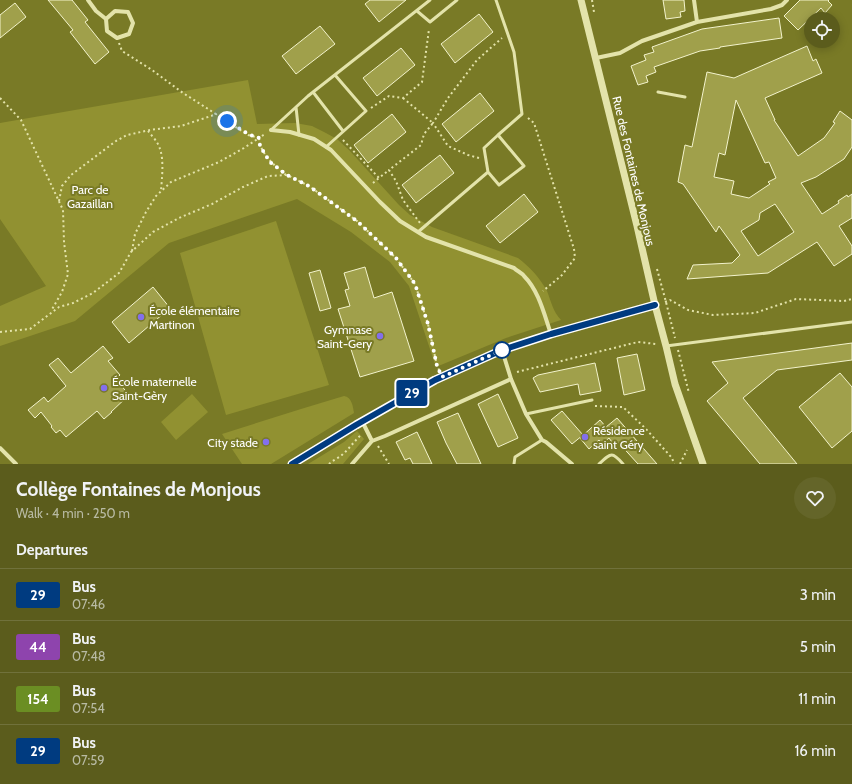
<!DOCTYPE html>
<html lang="en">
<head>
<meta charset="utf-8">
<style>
	body { margin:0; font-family:Cabin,sans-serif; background:#646529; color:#f1f3f6; height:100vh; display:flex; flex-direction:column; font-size:15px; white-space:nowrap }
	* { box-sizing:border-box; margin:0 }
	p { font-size:13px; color:#b8baa3 }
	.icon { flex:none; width:22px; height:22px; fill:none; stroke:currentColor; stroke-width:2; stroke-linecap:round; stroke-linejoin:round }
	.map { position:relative; height:464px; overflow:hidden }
	.sheet { display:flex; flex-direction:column; background:#5b5c1c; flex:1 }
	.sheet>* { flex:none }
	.badge { padding:0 8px; border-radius:3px; font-size:14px; line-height:26px }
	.controls { position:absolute; left:804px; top:12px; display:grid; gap:8px }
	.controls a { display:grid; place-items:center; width:36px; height:36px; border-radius:50%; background:#5b5c1c; box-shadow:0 2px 10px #0003; font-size:20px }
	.you { position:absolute; width:20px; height:20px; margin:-10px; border:3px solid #fff; border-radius:50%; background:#1a73e8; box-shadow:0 0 0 6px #1a73e833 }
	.map>.badge { position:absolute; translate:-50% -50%; box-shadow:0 0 0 2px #fff }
	h2 { padding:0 16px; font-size:15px; line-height:36px }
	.round { display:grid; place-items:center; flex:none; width:42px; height:42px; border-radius:21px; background:#646529 }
	.headline { display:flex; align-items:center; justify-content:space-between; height:68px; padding:0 16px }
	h1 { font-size:19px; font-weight:800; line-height:30px }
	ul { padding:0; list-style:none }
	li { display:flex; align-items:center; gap:12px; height:52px; padding:0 16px; border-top:1px solid #70713b }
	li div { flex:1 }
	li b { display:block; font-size:15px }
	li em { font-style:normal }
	li .badge { min-width:44px; font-weight:700; text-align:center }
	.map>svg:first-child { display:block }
</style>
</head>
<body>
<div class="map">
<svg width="852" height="464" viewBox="0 0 852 464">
	<rect width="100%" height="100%" fill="#797a26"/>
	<path fill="#919131" d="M248,80L257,124L295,123L312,126L324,132L337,139L349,150L399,205L410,215L432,227L518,258C530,267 540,278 547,291C551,301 553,312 561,320L506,338L436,367L409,286L390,262L351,232L297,199L169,243L75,321L0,346V306L46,286L0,219V123Z
		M276,221L329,385L226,415L180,253Z
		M192,394L208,412L176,440L161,422Z
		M344,396C352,397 353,407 354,413L271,464H242L222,434L301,409Z
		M357,431L364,439L343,464H308L344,442Z"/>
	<path fill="#a0a04b" stroke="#f3f3cc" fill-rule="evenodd" d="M48,0H72L88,20L85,22L109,52L95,64L70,32L73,30Z
		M370,0H406L379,22L365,4Z
		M663,0H684L685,11L680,12L681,17L666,19Z
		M800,0H829L828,1L832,5L825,13L821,8L798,30L784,16Z
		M15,3L26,17L0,38V15Z
		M479,14L493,32L455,63L441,44Z
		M779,18L782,38L720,47V48L700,51L654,67L656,72L646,76L648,82L638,85L631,66L646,60L644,55L654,52L652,47L702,29Z
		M320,26L335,44L296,74L282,56Z
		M807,46L813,61L816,59L822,73L765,98L775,120H774L798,156L824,138L835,123L833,122L840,111L852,120V147L844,159L816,177L801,183L822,214L839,203L838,201L847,195L848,197L852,194V218L839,226L852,246V254L834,266L817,242L768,273L687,279L693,265L732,263L740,255L719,226L716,232L683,184L678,182L685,145L692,147L707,72L734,78ZM736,100L765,163L769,162L776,178L768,182L770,184L749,198L731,194L734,181L714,177L719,153L725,155ZM775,204L794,232L758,256L741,231L759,220L760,213Z
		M401,48L415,65L377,96L363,78Z
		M480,93L494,111L456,142L442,124Z
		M392,114L406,132L368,163L354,145Z
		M440,155L454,173L416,203L402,185Z
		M524,194L538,212L500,243L486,226Z
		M365,267L374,298L392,292L414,361L360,377L338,309L350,306L345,290L349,289L344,273Z
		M320,270L331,308L320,311L309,273Z
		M153,287L170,308L129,343L112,322Z
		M852,343V360L777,370L743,398L797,464H760L707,401L728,383L712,362Z
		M103,346L113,358L108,361L120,375L116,379L129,395L111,412H112L104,419L97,411L66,437L60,430L56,433L51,427L52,426L41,412L35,418L28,410L44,397L48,402L66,386L49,365L58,358L71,373Z
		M637,354L645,390L624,395L617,358Z
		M595,363L601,391L580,395L578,384L540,392L533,378L538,375Z
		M840,373L852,387V431L832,448L799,407Z
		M498,394L518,438L498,447L478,404Z
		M562,411L583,435L572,444L551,420Z
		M458,413L481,464H457L446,443L437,422Z
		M617,418L657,464H638L618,442L614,445L609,438L602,444L599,440L589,449L580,438L600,420L606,427Z
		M417,432L432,464H413L410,458L405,460L396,442Z"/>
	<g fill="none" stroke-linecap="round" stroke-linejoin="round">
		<path stroke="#e3e3aa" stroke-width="2" stroke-dasharray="2 3" stroke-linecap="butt" d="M592,0L594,12
			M119,43L122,51L152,70L183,93L205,107L248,135L259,138L265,134
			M0,98L21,120L63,210L64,242L68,274L62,292L51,311
			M403,98L433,123L424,134L421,145L389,170L396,181L403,200L420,223
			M371,108L389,96L403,98L422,82L429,29
			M528,118L534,123L574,249L575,258L562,275L543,291
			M148,131C152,136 158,142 160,149C164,160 162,179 161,190
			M343,140L379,178L389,170
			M479,158L468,155L448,146L433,123L448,98L477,60L502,38
			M373,183L379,178
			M59,201L62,186L71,175L116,141L127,135L150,130L181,126L217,114
			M132,251L135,234L146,212L156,196L171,182L219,162L244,148L259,138C261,155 273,164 286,175
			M657,269L666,302L675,338
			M665,302L670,300L688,310L713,315L755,313L796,299L844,301L852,299
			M0,332L30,329L59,307L73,303L93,293L119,273L131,252L153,232L179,218L212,204L243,187L268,176L287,175L309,186L357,221L396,258L415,284L428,324L436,361L439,370
			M678,350L689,393
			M517,372L638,342L656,344
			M595,406L623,407L646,429L672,458L674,464
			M378,446L389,464
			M329,464C333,460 339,458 343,454C350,448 355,440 362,434
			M680,464L687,450"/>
		<path stroke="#e3e3aa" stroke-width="3" d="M496,0L514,52L522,114L498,135
			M417,11L430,22L457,0
			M313,92L343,131
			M658,92L685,97
			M296,107L299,135
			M271,130L308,96L430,0
			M326,147L366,111L335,75
			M418,232L488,172L484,148L498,135L524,166L499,185L488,172
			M666,346L852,322
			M526,414L592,400
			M514,464L515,457L542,440
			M599,464C611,453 612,451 623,464"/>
		<path stroke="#e3e3aa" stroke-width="4" d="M88,0L96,11L106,19L107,31L117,38L129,34L133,23L128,12L115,11L106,19
			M694,0L697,22
			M596,58L620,53L642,41L697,22L771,9L782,5L787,0
			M271,130L290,132L314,139L331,150L380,202L400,221L426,237L514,268C517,271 522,273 524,276C539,291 544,314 551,334
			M502,350L511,379L526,414L542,440L546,442L572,464
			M362,421L372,441
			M0,448L16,464
			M352,464L372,441L385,436L511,379"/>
		<path stroke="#e3e3aa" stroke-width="7" d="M581,0L637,226L655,305L666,346L675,384L703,464
			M292,464L356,425L435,380L502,350L551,334L655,305"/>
	</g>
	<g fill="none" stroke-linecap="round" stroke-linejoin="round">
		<g stroke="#fff" stroke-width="9">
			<path id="line" d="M292,464L356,425L435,380L502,350L551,334L655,305"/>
		</g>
		<use href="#line" stroke="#003b80" stroke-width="6"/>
		<path stroke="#fff" stroke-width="4" stroke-dasharray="0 7.2" d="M227,121L248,134L259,138L260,146L270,162L287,175L309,186L357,221L396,258L415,284L428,324L437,366L442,377L502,350"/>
	</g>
	<g fill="#836fec" stroke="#797a26" stroke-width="1.5">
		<circle cx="141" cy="317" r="4"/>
		<circle cx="380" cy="336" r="4"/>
		<circle cx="104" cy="388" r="4"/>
		<circle cx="585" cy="437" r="4"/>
		<circle cx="266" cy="442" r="4"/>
	</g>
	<circle fill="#fff" stroke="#003b80" stroke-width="2" cx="502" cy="350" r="8"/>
	<g text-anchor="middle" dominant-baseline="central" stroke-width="4" stroke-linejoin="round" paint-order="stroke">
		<g font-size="12" fill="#fff" stroke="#797a26">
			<text transform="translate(634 171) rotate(77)">Rue des Fontaines de Monjous</text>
		</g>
		<g font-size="12" fill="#fff" stroke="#797a26">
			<text x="90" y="189">Parc de<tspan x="90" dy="14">Gazaillan</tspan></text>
		</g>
		<g font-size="12" fill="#fff" stroke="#797a26" text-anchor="start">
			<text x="149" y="310">École élémentaire<tspan x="149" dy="14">Martinon</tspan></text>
			<text x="372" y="329" text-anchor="end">Gymnase<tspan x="372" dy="14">Saint-Gery</tspan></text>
			<text x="112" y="381">École maternelle<tspan x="112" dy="14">Saint-Gèry</tspan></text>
			<text x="593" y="430">Résidence<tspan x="593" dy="14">saint Géry</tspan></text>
			<text x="258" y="442" text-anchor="end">City stade</text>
		</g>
	</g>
</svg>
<div class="controls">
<a><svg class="icon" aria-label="locate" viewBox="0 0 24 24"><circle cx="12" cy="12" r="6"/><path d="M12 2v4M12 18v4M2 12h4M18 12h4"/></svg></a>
</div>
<div class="you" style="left:227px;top:121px"></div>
<b class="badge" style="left:412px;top:393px;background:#003b80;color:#fff">29</b>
</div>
<section class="sheet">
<div class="headline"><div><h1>Collège Fontaines de Monjous</h1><p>Walk · 4 min · 250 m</p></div><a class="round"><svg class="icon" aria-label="heart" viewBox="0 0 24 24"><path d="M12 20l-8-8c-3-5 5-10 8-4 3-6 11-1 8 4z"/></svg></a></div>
<h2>Departures</h2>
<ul>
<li><span class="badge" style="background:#003b80;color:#fff">29</span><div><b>Bus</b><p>07:46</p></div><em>3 min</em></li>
<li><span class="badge" style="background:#8e44ad;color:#fff">44</span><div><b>Bus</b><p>07:48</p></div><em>5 min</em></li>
<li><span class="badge" style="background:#6b8e23;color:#fff">154</span><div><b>Bus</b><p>07:54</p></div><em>11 min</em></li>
<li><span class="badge" style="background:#003b80;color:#fff">29</span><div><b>Bus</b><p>07:59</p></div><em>16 min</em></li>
</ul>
</section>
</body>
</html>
